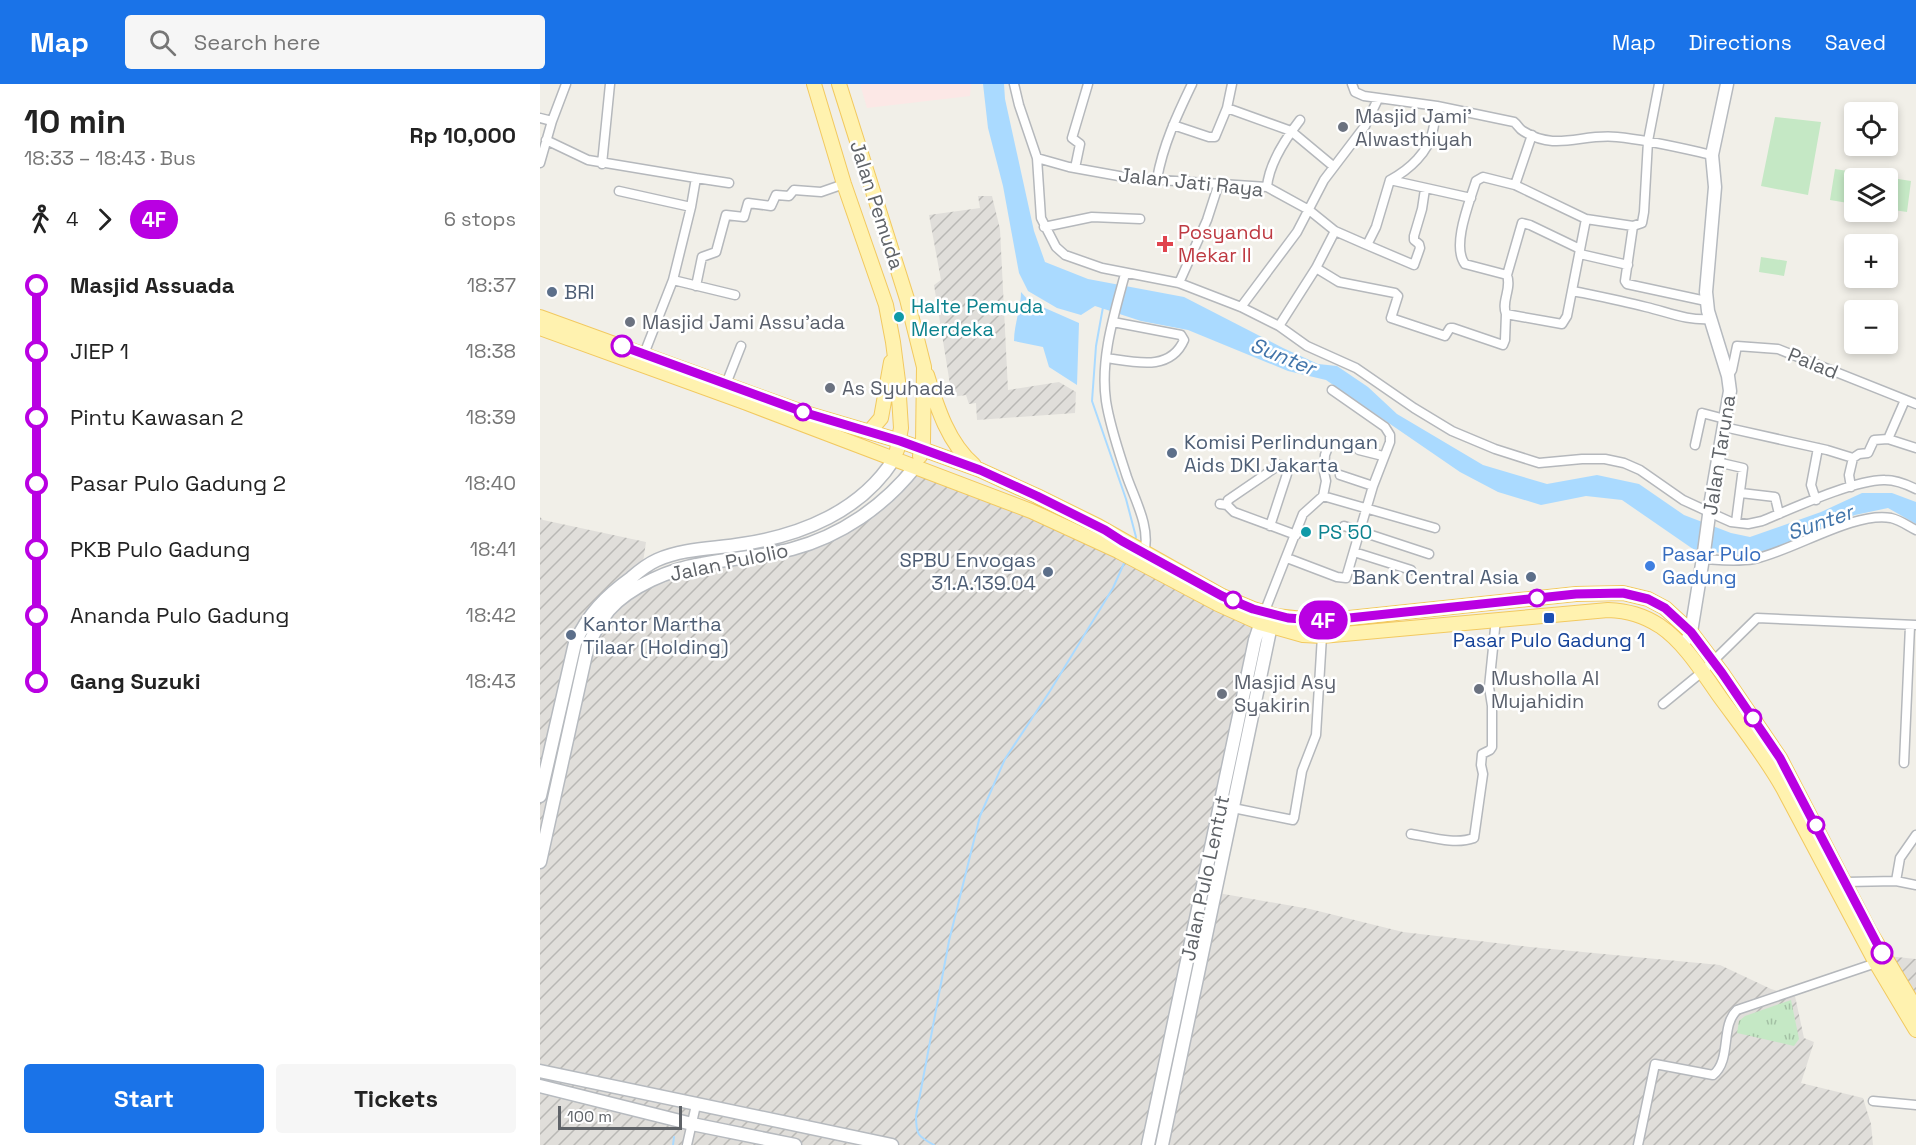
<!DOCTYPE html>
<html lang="en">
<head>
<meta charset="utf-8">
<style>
	body { margin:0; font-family:"Space Grotesk",sans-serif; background:#f6f6f6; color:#222; height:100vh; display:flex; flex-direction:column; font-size:22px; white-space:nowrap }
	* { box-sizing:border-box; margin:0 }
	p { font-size:20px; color:#767676 }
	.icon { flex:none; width:33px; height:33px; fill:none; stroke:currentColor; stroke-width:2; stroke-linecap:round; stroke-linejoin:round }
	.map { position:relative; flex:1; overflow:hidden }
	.side { display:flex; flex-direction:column; background:#fff; width:540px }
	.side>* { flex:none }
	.badge { padding:0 12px; border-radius:20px; font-size:21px; line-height:39px }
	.controls { position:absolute; left:1304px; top:18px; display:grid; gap:12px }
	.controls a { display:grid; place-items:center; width:54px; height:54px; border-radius:6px; background:#fff; box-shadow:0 3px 9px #0003; font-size:30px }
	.scale { position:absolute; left:18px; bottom:15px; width:124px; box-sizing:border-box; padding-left:6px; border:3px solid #5f6368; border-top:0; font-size:16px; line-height:21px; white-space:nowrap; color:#5f6368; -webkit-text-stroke:4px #fff; paint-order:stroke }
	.map>.badge { position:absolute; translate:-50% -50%; box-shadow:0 0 0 3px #fff }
	.legs { display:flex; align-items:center; gap:9px; height:66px; padding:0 24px; font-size:20px }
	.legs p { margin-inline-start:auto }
	.summary { display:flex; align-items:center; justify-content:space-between; height:102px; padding:0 24px }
	h1 { font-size:33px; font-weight:700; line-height:45px }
	.primary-button { display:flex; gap:12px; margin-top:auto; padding:12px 24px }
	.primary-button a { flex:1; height:69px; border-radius:6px; background:#1a73e8; color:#fff; font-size:24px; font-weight:700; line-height:69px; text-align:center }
	.primary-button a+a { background:#f6f6f6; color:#222 }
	ul { padding:0 24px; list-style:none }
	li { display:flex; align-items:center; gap:21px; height:66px; font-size:22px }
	li i { display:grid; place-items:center; width:9px; height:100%; margin:0 8px; background:currentColor }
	li i::after { content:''; width:15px; height:15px; margin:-8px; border:4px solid; border-radius:50%; background:#fff }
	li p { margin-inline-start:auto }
	li:first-child i { background:linear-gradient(#0000 50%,currentColor 0) }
	li:last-child i { background:linear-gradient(currentColor 50%,#0000 0) }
	header { display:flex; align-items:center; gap:36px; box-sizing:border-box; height:84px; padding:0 30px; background:#1a73e8; color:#fff }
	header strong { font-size:28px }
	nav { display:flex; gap:33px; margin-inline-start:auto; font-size:21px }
	.search { width:420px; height:54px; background:#f6f6f6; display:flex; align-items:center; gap:15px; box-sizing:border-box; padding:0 21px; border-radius:6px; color:#767676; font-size:22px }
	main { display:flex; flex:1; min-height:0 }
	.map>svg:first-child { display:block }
</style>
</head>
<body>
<header>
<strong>Map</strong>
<div class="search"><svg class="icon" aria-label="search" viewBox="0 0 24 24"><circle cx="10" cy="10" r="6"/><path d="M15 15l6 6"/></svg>Search here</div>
<nav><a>Map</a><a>Directions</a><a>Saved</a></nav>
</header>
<main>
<section class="side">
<div class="summary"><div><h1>10 min</h1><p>18:33 – 18:43 · Bus</p></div><b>Rp 10,000</b></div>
<div class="legs"><svg class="icon" aria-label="walk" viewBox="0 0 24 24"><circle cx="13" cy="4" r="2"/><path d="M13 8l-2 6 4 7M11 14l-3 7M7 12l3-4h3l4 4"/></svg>4<svg class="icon" aria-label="forward" viewBox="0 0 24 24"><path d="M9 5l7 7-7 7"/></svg><b class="badge" style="background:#b900e2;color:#fff">4F</b><p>6 stops</p></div>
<ul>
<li><i style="color:#b900e2"></i><b>Masjid Assuada</b><p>18:37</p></li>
<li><i style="color:#b900e2"></i><span>JIEP 1</span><p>18:38</p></li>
<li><i style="color:#b900e2"></i><span>Pintu Kawasan 2</span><p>18:39</p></li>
<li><i style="color:#b900e2"></i><span>Pasar Pulo Gadung 2</span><p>18:40</p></li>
<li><i style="color:#b900e2"></i><span>PKB Pulo Gadung</span><p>18:41</p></li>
<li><i style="color:#b900e2"></i><span>Ananda Pulo Gadung</span><p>18:42</p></li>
<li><i style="color:#b900e2"></i><b>Gang Suzuki</b><p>18:43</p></li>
</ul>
<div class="primary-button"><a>Start</a><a>Tickets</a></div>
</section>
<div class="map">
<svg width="1376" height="1061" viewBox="0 0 1376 1061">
	<defs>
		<pattern id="industrial-furrows" width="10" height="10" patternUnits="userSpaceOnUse" patternTransform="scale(1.5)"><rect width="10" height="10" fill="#e0deda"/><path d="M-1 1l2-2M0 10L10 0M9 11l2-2" fill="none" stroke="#b9b8b5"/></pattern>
		<pattern id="grass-tufts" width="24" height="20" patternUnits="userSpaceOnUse" patternTransform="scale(1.5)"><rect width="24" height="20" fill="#c5e8c5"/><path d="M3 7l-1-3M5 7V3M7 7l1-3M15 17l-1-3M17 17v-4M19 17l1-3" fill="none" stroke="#a3c0a4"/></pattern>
	</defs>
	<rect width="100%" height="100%" fill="#f1efe8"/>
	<path fill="url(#industrial-furrows)" d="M438,112H452L460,145L468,306L519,298L536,308L535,329L437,336L436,319L429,320L426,311L412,313L394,201L401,196L389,131L440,124Z
		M371,390L486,424L713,542L661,806L770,825L863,848L990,863L1180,881L1231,905L1255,912L1264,954L1274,958L1261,999L1323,1014L1331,1040L1333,1061H0V433L3,436L106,458L102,485L106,494L154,475L209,474L264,463L326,428Z
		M1347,872L1376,875V917Z"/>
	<path fill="#fce8e6" d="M320,0H431L430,12L327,24Z"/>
	<path fill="url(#grass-tufts)" d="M1251,916L1259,955L1254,962L1197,949L1199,937L1205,932Z"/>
	<path fill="#c5e8c5" d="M1235,33L1281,38L1268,111L1221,102Z
		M1295,85L1371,97L1367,128L1347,125V94H1314V120L1290,116Z
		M1221,173L1247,177L1244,192L1219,188Z"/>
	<path fill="#aadaff" d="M443,0H464L465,15L494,147L505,178L548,195L644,213L743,264L778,280L797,282L828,303L857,330L943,381L1007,400L1057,391L1099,400L1144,431L1191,449L1210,453L1281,428L1322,409H1352L1376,418V440L1348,424L1315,431L1286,442L1241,464L1195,471L1153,465L1082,416L1046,412L1001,421L958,408L920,388L786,296L748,287L648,246L601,237L555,222L541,231L517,224L488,207L479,189L463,102L448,44Z
		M481,208L489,217L539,239L537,301L509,283L503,263L474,257C474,240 481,225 481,208Z"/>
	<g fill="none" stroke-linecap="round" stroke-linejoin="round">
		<path stroke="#aadaff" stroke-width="2" d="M563,223L556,262L552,317L586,415L596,453L595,456
			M133,1061L134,1053
			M394,1061C378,1052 376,1051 376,1032L409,857L440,732L465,675L510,607L573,504L585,477"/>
		<g stroke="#b5b8bc" stroke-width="11">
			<path id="street" d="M474,0L479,21L497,74L501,134L516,163L525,171L562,184L639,199L701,223L739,242L767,262L816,284L874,324L912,347L955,365L999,379L1042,375H1065L1084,379L1100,386L1143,416L1182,434L1191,438L1208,440L1222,437C1251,425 1316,395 1345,396C1356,396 1366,400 1376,405
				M812,0L815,8L824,12L897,22L974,38C978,41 979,45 983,47C1016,68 1042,49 1077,53C1109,56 1141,64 1172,71
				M687,24L692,0
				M0,34L12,37
				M633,41L669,53H675L687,24L751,47L793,82
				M6,56L48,76L156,94L151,123L133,196L104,270
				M497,74L529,83L590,94L727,103L769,126L795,147L827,161L836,143L850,96L931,114
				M0,79L12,37L26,0
				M62,80L70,0
				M535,84L540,60L532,54L548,0
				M156,94L189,99
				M617,95C623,61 637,31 652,0
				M850,96C869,86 889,68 893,46C895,38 895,30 897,22
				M975,101L992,51
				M727,103C729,79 746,54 760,36
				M79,107L151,123
				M1046,135L1027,232L1022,240L966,230C961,217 972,205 967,191L925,180C911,162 930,117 936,97L943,93L975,101L1046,135L1093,142L1102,139L1104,128L1108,57L1119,0
				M1093,142L1085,197L1087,200L1166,217
				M504,143L552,133L600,135
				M827,161L874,181L880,164L879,160L874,156V152L882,125L885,105
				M1040,170L1088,181
				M776,184L799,198L855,209L858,212L851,234L905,252L910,244H913L963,261L965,256L966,230
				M585,190C574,231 560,275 566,317C570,343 579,368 587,393C595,416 611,444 604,469
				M967,191L982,139L990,141L1040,165
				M133,196L195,211
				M639,199L667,136L679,99
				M156,202L162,173L176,168L186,131L204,133L208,119L231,122L236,111L249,112L254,106L281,108L304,100
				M1033,207C1057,212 1082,217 1106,223C1128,228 1147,237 1171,235
				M701,223L757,148L784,96L825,42L838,15
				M739,242L776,184L795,147
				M566,274C595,278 630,288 644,256L641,251L573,238
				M1188,292L1192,286L1197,262L1238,265L1376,320
				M186,300L201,262
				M1184,343L1287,366L1313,374L1319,370L1328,369L1334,356L1348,355L1365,316
				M1348,355L1376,364
				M1155,361L1162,329L1185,335
				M819,366L843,372
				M1177,378L1203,384L1196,438
				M800,391L833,402
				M1311,403L1309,391L1313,374
				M1201,409L1235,413L1239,430
				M783,412L895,444
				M1276,416L1271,401L1278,364
				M680,420L687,421L694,428L756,451
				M687,421L688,416L739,381H742L747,390L730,442
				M804,442L889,470
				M814,468L871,486
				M747,474L797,493L806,494L833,402L850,358V351L845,343L792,306
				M1163,475C1180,476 1197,478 1214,475C1253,467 1314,427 1351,434C1360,436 1368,442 1376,446
				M724,529L763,430L783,412L786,397L784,388L785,371L788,363
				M1123,620L1162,588L1217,534L1376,541
				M1364,679L1370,542
				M693,724L753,736L754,734L762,687L776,651L782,552
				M871,750C890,753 915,761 934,754L943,690L941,681L942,670L950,666L952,663V622L949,603L956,535
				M1356,797L1360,774L1376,751
				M1306,798L1356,797L1376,801
				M1333,1017L1376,1021
				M147,1061L156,1021
				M1098,1061L1115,980L1173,991C1192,976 1180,942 1197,926L1336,879"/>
		</g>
		<g stroke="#b6babf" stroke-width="15">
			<path id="secondary" d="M1148,554L1151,548L1164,468L1171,416L1190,307L1188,292L1168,227L1166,208L1175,103L1172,71L1187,0
				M0,712L35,559C48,530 66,512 91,494C99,487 108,480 117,476C145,464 174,465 203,460C262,451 321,427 354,375
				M0,778L48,561C54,549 60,537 69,526C90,502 131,485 162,480C192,474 223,473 252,465C301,452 344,422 375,383
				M0,987L352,1061
				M0,1002L152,1040L255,1061
				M608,1061L715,556L723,532
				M622,1061L733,532"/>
		</g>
		<g stroke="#f2c960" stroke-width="16">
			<path id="primary" d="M274,0L304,100L346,221L353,258L358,297L361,344L357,366
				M299,0L367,215L384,283L383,358L380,372
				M0,233L265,329L360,357L440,386L497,412L558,442L682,512L713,525L736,532L763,535L809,534L1036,510L1083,509L1108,515L1125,524L1151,548L1182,589L1240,674L1329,846L1376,925
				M0,244L204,318L491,427L578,467L678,520L720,539L763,551L782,552L1068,526C1088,527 1103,531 1120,542C1145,559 1163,589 1180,613C1202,643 1225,672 1243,704L1336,879L1376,946
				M387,291C397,323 408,359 434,381
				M329,348L341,334L351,278"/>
		</g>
		<use href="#street" stroke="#fff" stroke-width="8"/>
		<use href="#secondary" stroke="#fff" stroke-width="12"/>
		<use href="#primary" stroke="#fff2af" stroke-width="14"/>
	</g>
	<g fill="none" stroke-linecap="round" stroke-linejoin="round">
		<g stroke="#fff" stroke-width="14">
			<path id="line-1" d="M82,262L266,329L360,357L440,386L497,412L565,446L582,457L682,512L713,525L748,534L777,536L809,534L1036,510L1083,509L1108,515L1125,524L1151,548L1182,589L1240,674L1342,869"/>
		</g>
		<use href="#line-1" stroke="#b900e2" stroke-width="9"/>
	</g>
	<g fill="#6b7280" stroke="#fff" stroke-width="2">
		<circle cx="803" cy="43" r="6"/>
		<circle cx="90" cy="238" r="6"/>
		<circle cx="290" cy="304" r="6"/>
		<circle cx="939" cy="605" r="6"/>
		<circle cx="682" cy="610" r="6"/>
	</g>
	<path fill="#e0444e" stroke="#fff" stroke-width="2" d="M622 151h6v6h6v6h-6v6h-6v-6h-6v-6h6z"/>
	<g fill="#5c6f8a" stroke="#fff" stroke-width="2">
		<circle cx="12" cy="208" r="6"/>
		<circle cx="632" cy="369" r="6"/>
		<circle cx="508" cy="488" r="6"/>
		<circle cx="991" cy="493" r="6"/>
		<circle cx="31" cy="551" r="6"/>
	</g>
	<g fill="#0f9aa8" stroke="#fff" stroke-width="2">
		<circle cx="359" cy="233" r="6"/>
		<circle cx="766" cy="448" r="6"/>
	</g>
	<g fill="#fff" stroke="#b900e2" stroke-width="3">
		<circle cx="82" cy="262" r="10"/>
		<circle cx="263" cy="328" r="8"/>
		<circle cx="997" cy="514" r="8"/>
		<circle cx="693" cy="516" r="8"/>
		<circle cx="1213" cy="634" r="8"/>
		<circle cx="1276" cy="741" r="8"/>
		<circle cx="1342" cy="869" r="10"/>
	</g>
	<circle fill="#3f7fe0" stroke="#fff" stroke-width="2" cx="1110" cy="482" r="6"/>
	<rect fill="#1a4fb4" stroke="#fff" stroke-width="2" x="1003" y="528" width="12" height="12" rx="3"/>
	<g text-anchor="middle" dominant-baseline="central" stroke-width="5" stroke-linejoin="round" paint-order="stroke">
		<g font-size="20" fill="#5b616d" stroke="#fff" text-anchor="start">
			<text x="815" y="32">Masjid Jami'<tspan x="815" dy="23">Alwasthiyah</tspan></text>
			<text x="102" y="238">Masjid Jami Assu'ada</text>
			<text x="302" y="304">As Syuhada</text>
			<text x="951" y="594">Musholla Al<tspan x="951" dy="23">Mujahidin</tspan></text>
			<text x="694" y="598">Masjid Asy<tspan x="694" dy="23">Syakirin</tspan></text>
		</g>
		<g font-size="20" fill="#5f6368" stroke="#fff">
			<text transform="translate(651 98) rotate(6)">Jalan Jati Raya</text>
			<text transform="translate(337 121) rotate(72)">Jalan Pemuda</text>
			<text transform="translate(1273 279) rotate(22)">Palad</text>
			<text transform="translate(1179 371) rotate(-81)">Jalan Taruna</text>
			<text transform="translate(189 478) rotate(-12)">Jalan Pulolio</text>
			<text transform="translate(665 794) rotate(-78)">Jalan Pulo Lentut</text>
		</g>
		<g font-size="20" fill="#be3a42" stroke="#fff" text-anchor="start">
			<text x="638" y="148">Posyandu<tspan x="638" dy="23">Mekar II</tspan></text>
		</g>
		<g font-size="20" fill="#4e5e75" stroke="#fff" text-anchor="start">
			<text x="24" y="208">BRI</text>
			<text x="644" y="358">Komisi Perlindungan<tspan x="644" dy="23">Aids DKI Jakarta</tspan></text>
			<text x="496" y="476" text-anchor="end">SPBU Envogas<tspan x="496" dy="23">31.A.139.04</tspan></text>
			<text x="979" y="493" text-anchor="end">Bank Central Asia</text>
			<text x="43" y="540">Kantor Martha<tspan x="43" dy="23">Tilaar (Holding)</tspan></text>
		</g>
		<g font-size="20" fill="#0d838f" stroke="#fff" text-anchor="start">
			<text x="371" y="222">Halte Pemuda<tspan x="371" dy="23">Merdeka</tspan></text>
			<text x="778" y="448">PS 50</text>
		</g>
		<g font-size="20" fill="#366cbe" stroke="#fff" text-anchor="start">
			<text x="1122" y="470">Pasar Pulo<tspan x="1122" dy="23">Gadung</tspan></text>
		</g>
		<g font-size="20" fill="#164399" stroke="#fff">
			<text x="1009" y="556">Pasar Pulo Gadung 1</text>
		</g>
		<g font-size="21" font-style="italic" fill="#4174aa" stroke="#fff">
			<text transform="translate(743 272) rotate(22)">Sunter</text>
			<text transform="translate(1280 438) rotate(-19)">Sunter</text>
		</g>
	</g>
</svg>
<div class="controls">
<a><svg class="icon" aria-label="locate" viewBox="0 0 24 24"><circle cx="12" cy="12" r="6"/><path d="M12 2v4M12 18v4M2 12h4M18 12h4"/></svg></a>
<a><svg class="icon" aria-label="layers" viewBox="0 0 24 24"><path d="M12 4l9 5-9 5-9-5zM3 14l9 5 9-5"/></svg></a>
<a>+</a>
<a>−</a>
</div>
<div class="scale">100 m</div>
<b class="badge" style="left:783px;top:536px;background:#b900e2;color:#fff">4F</b>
</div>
</main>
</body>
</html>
